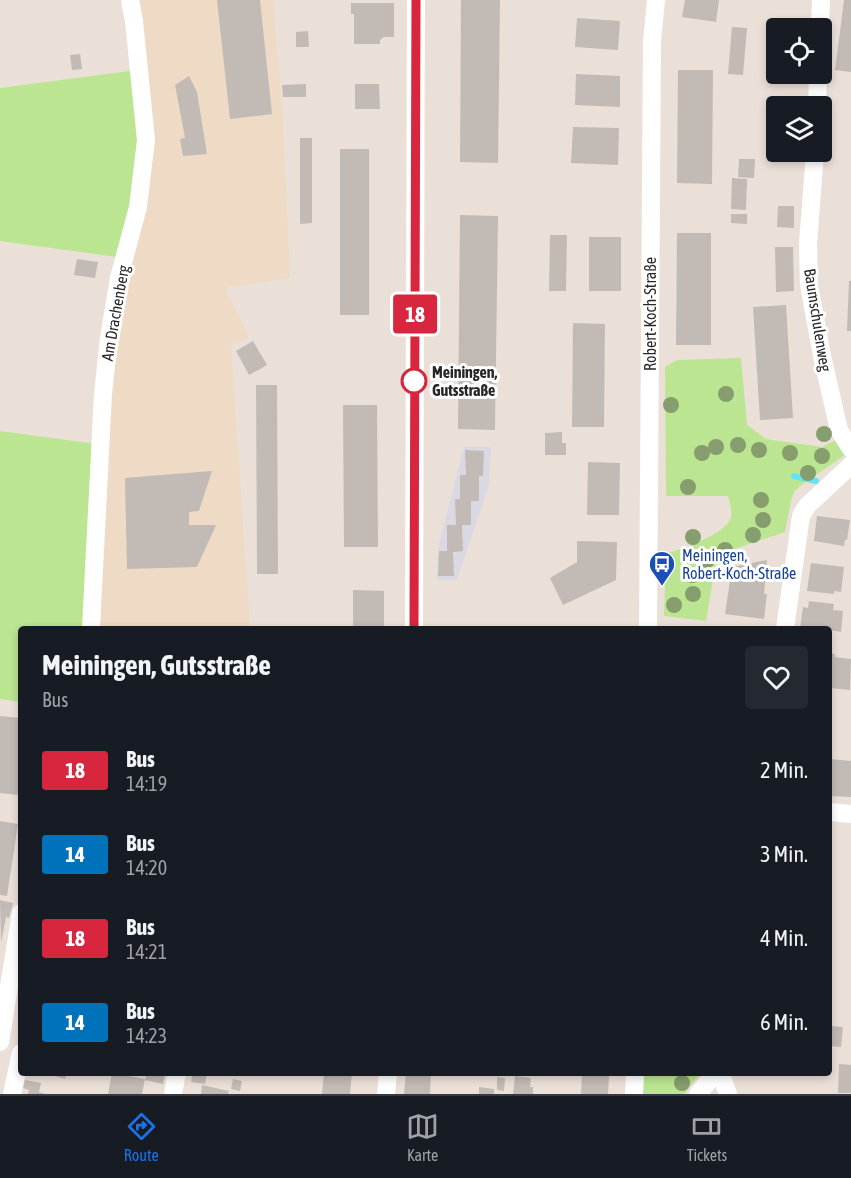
<!DOCTYPE html>
<html lang="de">
<head>
<meta charset="utf-8">
<style>
	body { margin:0; font-family:"Asap Condensed",sans-serif; background:#242831; color:#f1f3f6; height:100vh; display:flex; flex-direction:column; font-size:22px; white-space:nowrap }
	* { box-sizing:border-box; margin:0 }
	p { font-size:20px; color:#9ea1a6 }
	.icon { flex:none; width:33px; height:33px; fill:none; stroke:currentColor; stroke-width:2; stroke-linecap:round; stroke-linejoin:round }
	.map { position:relative; flex:1; overflow:hidden }
	.panel { position:absolute; left:18px; top:626px; width:814px; height:450px; display:flex; flex-direction:column; background:#171b24; border-radius:6px; box-shadow:0 3px 9px #0003 }
	.panel>* { flex:none }
	.badge { padding:0 12px; border-radius:4px; font-size:21px; line-height:39px }
	.buttons { position:absolute; left:766px; top:18px; display:grid; gap:12px }
	.buttons a { display:grid; place-items:center; width:66px; height:66px; border-radius:6px; background:#171b24; box-shadow:0 3px 9px #0003; font-size:30px }
	.map>.badge { position:absolute; translate:-50% -50%; box-shadow:0 0 0 3px #fff }
	.round { display:grid; place-items:center; flex:none; width:63px; height:63px; border-radius:6px; background:#242831 }
	.head { display:flex; align-items:center; justify-content:space-between; height:102px; padding:0 24px }
	h1 { font-size:28px; font-weight:700; line-height:45px }
	ul { padding:0; list-style:none }
	li { display:flex; align-items:center; gap:18px; height:84px; padding:0 24px }
	li div { flex:1 }
	li b { display:block; font-size:22px }
	li em { font-style:normal }
	li .badge { min-width:66px; font-weight:700; text-align:center }
	.menu { display:flex; justify-content:space-around; align-items:center; height:84px; border-top:2px solid #363941; background:#171b24; font-size:16px; color:#9ea1a6 }
	.menu a { display:grid; justify-items:center; gap:3px }
	.menu .on { color:#1a73e8 }
	.map>svg:first-child { display:block }
</style>
</head>
<body>
<div class="map">
<svg width="851" height="1094" viewBox="0 0 851 1094">
	<rect width="100%" height="100%" fill="#ebe0d8"/>
	<path fill="#dad9e3" d="M464,447H491L489,486L457,580H437L438,548Z"/>
	<path fill="#eedac5" d="M136,0H273L283,119L290,278L225,288L249,337L231,345L250,628H96L108,394L124,280Z"/>
	<path fill="#bbe590" d="M130,71L138,139L133,205L117,257L0,241V88Z
		M741,358L747,425L766,439L822,447L836,440L845,455L800,486L794,492L791,501L785,532L717,555L706,621L664,616L666,554C682,548 722,536 730,520C733,512 730,504 728,496H666L665,367L677,360Z
		M0,431L97,444L84,628H21V702L0,699Z
		M644,1073H700L684,1094H643Z"/>
	<g fill="none" stroke-linecap="round" stroke-linejoin="round">
		<path stroke="#63e5f4" stroke-width="6" d="M794,476L816,481"/>
	</g>
	<path fill="#c2bab5" d="M217,0H260L272,114L230,119Z
		M461,0H500L498,163L460,162Z
		M685,0H719L716,22L682,17Z
		M844,0H851V72L835,70Z
		M351,3H394V37H384L380,40V44H354V14H351Z
		M577,18L620,21L618,50L575,47Z
		M732,27L747,28L743,75L728,74Z
		M308,31L309,47H296V32Z
		M80,54L82,69L72,70L70,55Z
		M678,70H713L712,184L677,183Z
		M576,74L620,76V107L575,105Z
		M189,76L197,92L207,154L183,156L180,139L185,138L175,85Z
		M306,84V97H283L282,85Z
		M355,84H379L380,109H355Z
		M573,127L619,128L618,165L571,163Z
		M300,138H312V223L300,224Z
		M340,149H369V315H340Z
		M739,159H755L754,178L738,177Z
		M732,178L747,179L746,210L731,209Z
		M778,206H794V228L777,227Z
		M731,214H747V224L731,223Z
		M460,215L498,216L495,430L458,429Z
		M677,233H711V345H676Z
		M550,235H567L566,291H549Z
		M589,237H621V291H589Z
		M775,247H793L794,291L776,292Z
		M77,259L98,262L95,278L74,275Z
		M849,281H851V331H847Z
		M786,305L793,418L760,420L753,307Z
		M573,323L605,324L604,427H572Z
		M253,341L267,365L249,375L236,351Z
		M256,385H277L278,574H257Z
		M343,405H377L378,547H344Z
		M562,432V443H566V455H545V433Z
		M465,450L484,451L483,476H479V501H471V525H462L463,551L453,552L454,576H438L439,551H447V525H456L455,499H460V475H466Z
		M588,462L620,463L619,515H587Z
		M212,471L199,511L189,512V525H216L197,567L127,569L125,478Z
		M817,516L850,520L847,540H845L844,546L814,541Z
		M577,541L617,542L616,580L563,605L550,578L577,562Z
		M767,560L764,594H767L764,619L725,614L732,567Z
		M811,563L844,567L841,592L834,591V594L807,591Z
		M353,590L384,591V628H353Z
		M809,601L834,604L833,610L843,611L841,632L830,630V628H800L803,607L808,608Z
		M830,653L835,654V657L851,659L850,690L831,688L830,692Z
		M0,716L21,718L19,795L0,793Z
		M830,759L851,761V797L830,796Z
		M0,821L18,824L7,896L0,895Z
		M0,900L13,903L9,918L6,917L1,943Z
		M830,1026L843,1027L841,1047L830,1046Z
		M839,1064L851,1065V1093H838Z
		M41,1072H67L65,1079Z
		M147,1072H165L163,1084L145,1080Z
		M193,1072H207L205,1084L191,1082Z
		M324,1072H352L350,1094H322Z
		M406,1072H431L430,1094H404Z
		M514,1072H529V1075L514,1074Z
		M112,1073L145,1079L142,1094H108Z
		M582,1074L609,1076L608,1094H581Z
		M515,1076L531,1078L530,1087H533V1094H513Z
		M497,1077L505,1078L504,1091L497,1090Z
		M233,1079L242,1081L240,1091L231,1089Z
		M25,1080L41,1083L39,1092L45,1094H28L29,1090L23,1088Z
		M202,1085L229,1091L228,1094H201Z
		M479,1087L494,1089V1094H479Z"/>
	<g fill="none" stroke-linecap="round" stroke-linejoin="round">
		<path stroke="#fff" stroke-width="18" d="M820,28L821,0
			M817,106L818,74
			M815,152L808,244L809,285L822,356L839,430L851,449
			M91,628L103,394L109,338L119,278L138,207L146,140L134,21L130,0
			M414,628L416,0
			M648,628L652,42L656,0
			M785,628L801,516L807,506L851,465
			M830,812L851,814
			M0,1042L21,913
			M720,1072L728,1094
			M12,1094L21,1053
			M173,1094L177,1072
			M386,1094L388,1072
			M634,1094L635,1072
			M698,1094L716,1072"/>
	</g>
	<g fill="#869d6d">
		<circle cx="726" cy="394" r="8"/>
		<circle cx="671" cy="405" r="8"/>
		<circle cx="824" cy="434" r="8"/>
		<circle cx="738" cy="445" r="8"/>
		<circle cx="716" cy="447" r="8"/>
		<circle cx="759" cy="450" r="8"/>
		<circle cx="702" cy="453" r="8"/>
		<circle cx="790" cy="453" r="8"/>
		<circle cx="822" cy="456" r="8"/>
		<circle cx="808" cy="473" r="8"/>
		<circle cx="688" cy="487" r="8"/>
		<circle cx="761" cy="500" r="8"/>
		<circle cx="763" cy="520" r="8"/>
		<circle cx="753" cy="535" r="8"/>
		<circle cx="693" cy="537" r="8"/>
		<circle cx="725" cy="550" r="8"/>
		<circle cx="707" cy="560" r="8"/>
		<circle cx="692" cy="575" r="8"/>
		<circle cx="693" cy="594" r="8"/>
		<circle cx="674" cy="605" r="8"/>
		<circle cx="682" cy="1083" r="8"/>
	</g>
	<g fill="none" stroke-linecap="round" stroke-linejoin="round">
		<g stroke="#fff" stroke-width="14">
			<path id="line" d="M414,628L416,0"/>
		</g>
		<use href="#line" stroke="#d7263d" stroke-width="9"/>
	</g>
	<defs>
		<g id="bus-pin" transform="scale(1.35)"><path d="M0 17L-7.5 6A9.5 9.5 0 1 1 7.5 6Z" fill="#1a4fb4" stroke="#fff"/><path d="M-5-6H5V4H4V6H2V4H-2V6H-4V4H-5ZM-3.5-4V0h7V-4ZM-3.5 1.2v1.5H-2V1.2ZM2 1.2v1.5H3.5V1.2Z" fill="#fff"/></g>
	</defs>
	<g fill-rule="evenodd">
		<use href="#bus-pin" x="662" y="564"/>
	</g>
	<circle fill="#fff" stroke="#d7263d" stroke-width="3" cx="414" cy="381" r="12"/>
	<g text-anchor="middle" dominant-baseline="central" stroke-width="6" stroke-linejoin="round" paint-order="stroke">
		<g font-size="16" fill="#272727" stroke="#fff">
			<text transform="translate(115 313) rotate(-80)">Am Drachenberg</text>
			<text transform="translate(650 314) rotate(-90)">Robert-Koch-Straße</text>
			<text transform="translate(818 320) rotate(81)">Baumschulenweg</text>
		</g>
		<g font-size="16" font-weight="bold" fill="#272727" stroke="#fff" text-anchor="start">
			<text x="432" y="372">Meiningen,<tspan x="432" dy="18">Gutsstraße</tspan></text>
		</g>
		<g font-size="16" fill="#164399" stroke="#fff" text-anchor="start">
			<text x="682" y="555">Meiningen,<tspan x="682" dy="18">Robert-Koch-Straße</tspan></text>
		</g>
	</g>
</svg>
<div class="buttons">
<a><svg class="icon" aria-label="locate" viewBox="0 0 24 24"><circle cx="12" cy="12" r="6"/><path d="M12 2v4M12 18v4M2 12h4M18 12h4"/></svg></a>
<a><svg class="icon" aria-label="layers" viewBox="0 0 24 24"><path d="M12 4l9 5-9 5-9-5zM3 14l9 5 9-5"/></svg></a>
</div>
<b class="badge" style="left:415px;top:314px;background:#d7263d;color:#fff">18</b>
<section class="panel">
<div class="head"><div><h1>Meiningen, Gutsstraße</h1><p>Bus</p></div><a class="round"><svg class="icon" aria-label="heart" viewBox="0 0 24 24"><path d="M12 20l-8-8c-3-5 5-10 8-4 3-6 11-1 8 4z"/></svg></a></div>
<ul>
<li><span class="badge" style="background:#d7263d;color:#fff">18</span><div><b>Bus</b><p>14:19</p></div><em>2 Min.</em></li>
<li><span class="badge" style="background:#0072bc;color:#fff">14</span><div><b>Bus</b><p>14:20</p></div><em>3 Min.</em></li>
<li><span class="badge" style="background:#d7263d;color:#fff">18</span><div><b>Bus</b><p>14:21</p></div><em>4 Min.</em></li>
<li><span class="badge" style="background:#0072bc;color:#fff">14</span><div><b>Bus</b><p>14:23</p></div><em>6 Min.</em></li>
</ul>
</section>
</div>
<nav class="menu">
<a class="on"><svg class="icon" aria-label="directions" viewBox="0 0 24 24"><path d="M12 3l9 9-9 9-9-9zM9 14v-3h6M13 9l2 2-2 2"/></svg>Route</a>
<a><svg class="icon" aria-label="map" viewBox="0 0 24 24"><path d="M3 6l6-2 6 2 6-2v14l-6 2-6-2-6 2zM9 4v14M15 6v14"/></svg>Karte</a>
<a><svg class="icon" aria-label="tickets" viewBox="0 0 24 24"><path d="M3 7h18v10H3zM15 7v10"/></svg>Tickets</a>
</nav>
</body>
</html>
